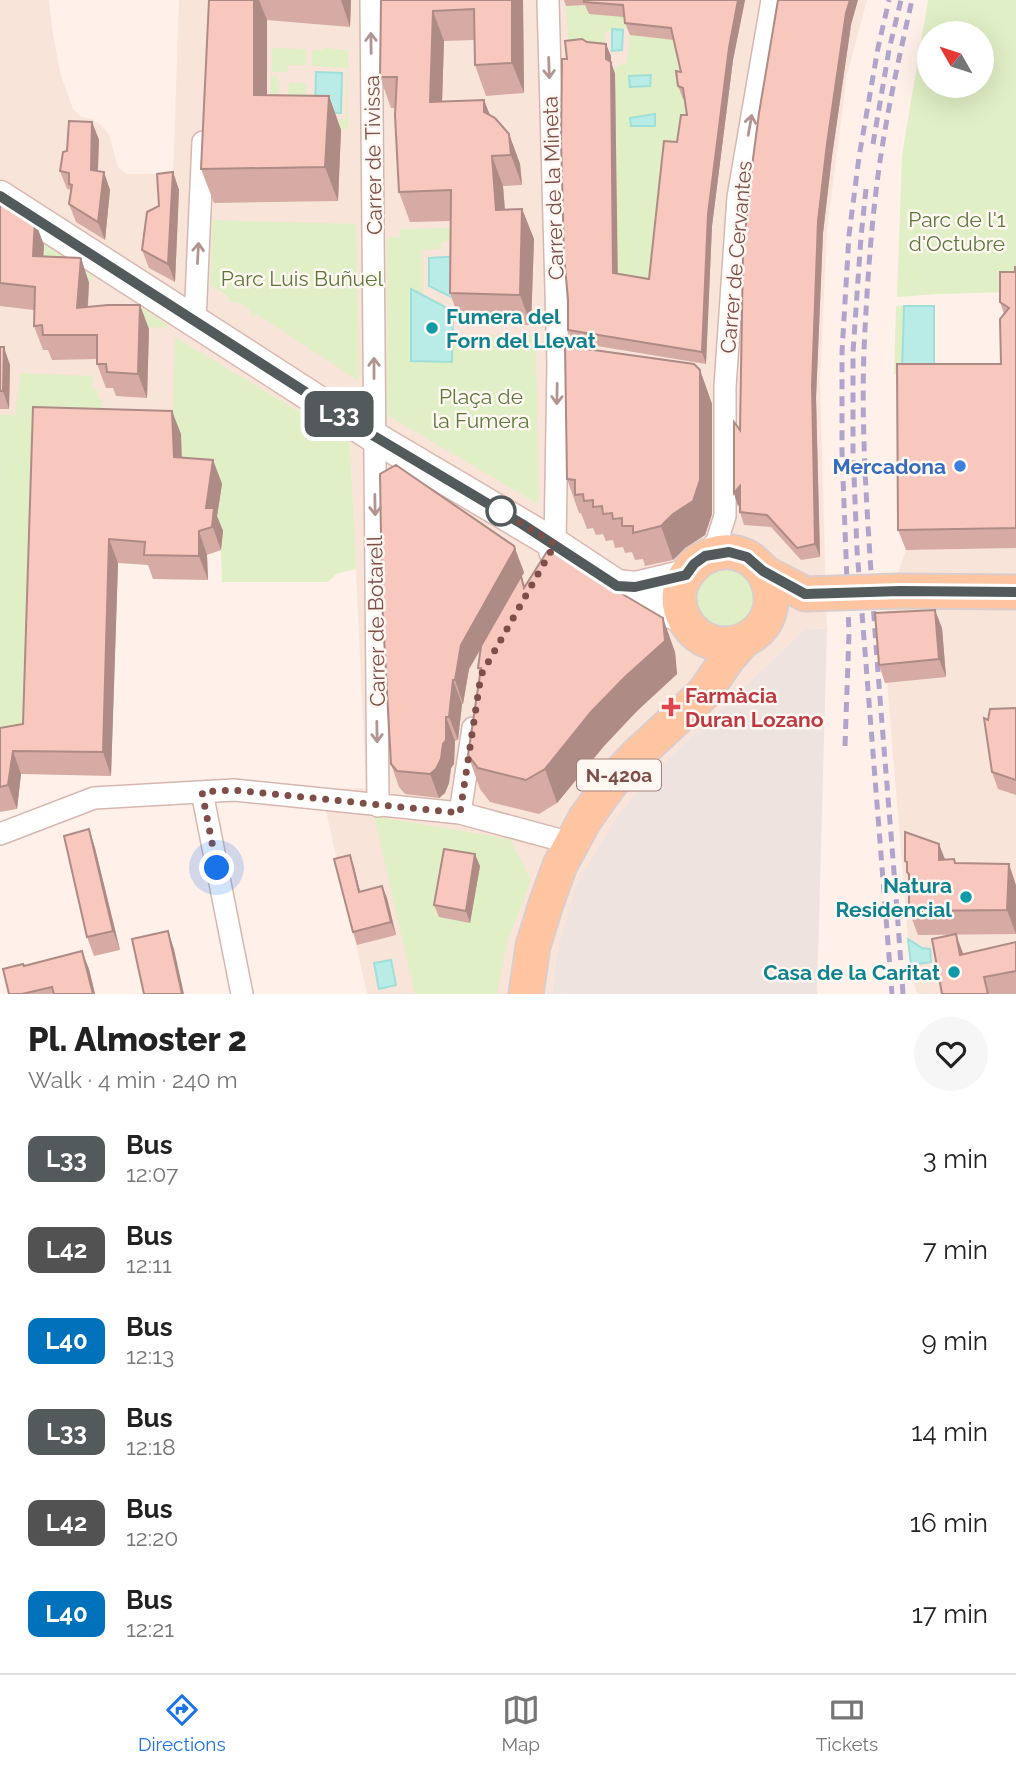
<!DOCTYPE html>
<html lang="en">
<head>
<meta charset="utf-8">
<style>
	body { margin:0; font-family:Raleway,sans-serif; background:#f6f6f6; color:#222; height:100vh; display:flex; flex-direction:column; font-size:26px; white-space:nowrap }
	* { box-sizing:border-box; margin:0 }
	p { font-size:23px; color:#767676 }
	.icon { flex:none; width:38px; height:38px; fill:none; stroke:currentColor; stroke-width:2; stroke-linecap:round; stroke-linejoin:round }
	.map { position:relative; height:994px; overflow:hidden }
	.drawer { display:flex; flex-direction:column; background:#fff; flex:1 }
	.drawer>* { flex:none }
	.badge { padding:0 14px; border-radius:10px; font-size:24px; line-height:46px }
	.needle { width:46px; rotate:309deg }
	.controls { position:absolute; left:917px; top:21px; display:grid; gap:14px }
	.controls a { display:grid; place-items:center; width:77px; height:77px; border-radius:50%; background:#fff; box-shadow:0 7px 28px #0002; font-size:35px }
	.you { position:absolute; width:35px; height:35px; margin:-18px; border:5px solid #fff; border-radius:50%; background:#1a73e8; box-shadow:0 0 0 10px #1a73e833 }
	.map>.badge { position:absolute; translate:-50% -50%; box-shadow:0 0 0 4px #fff }
	.round { display:grid; place-items:center; flex:none; width:74px; height:74px; border-radius:37px; background:#f6f6f6 }
	.head { display:flex; align-items:center; justify-content:space-between; height:119px; padding:0 28px }
	h1 { font-size:33px; font-weight:800; line-height:52px }
	ul { padding:0; list-style:none }
	li { display:flex; align-items:center; gap:21px; height:91px; padding:0 28px }
	li div { flex:1 }
	li b { display:block; font-size:26px }
	li em { font-style:normal }
	li .badge { min-width:77px; font-weight:700; text-align:center }
	.tabs { display:flex; justify-content:space-around; align-items:center; height:98px; border-top:2px solid #e0e0e0; background:#fff; font-size:19px; color:#767676 }
	.tabs a { display:grid; justify-items:center; gap:4px }
	.tabs .active { color:#1a73e8 }
	.map>svg:first-child { display:block }
</style>
</head>
<body>
<div class="map">
<svg width="1016" height="994" viewBox="0 0 1016 994">
	<rect width="100%" height="100%" fill="#fff1ea"/>
	<path fill="#f9e4da" d="M0,0H49L53,35L61,76L73,109L81,117L92,119L101,125L109,134L118,167L127,174H173L179,0H867L847,75L827,230L820,382L827,629L806,628L665,762L557,952L552,994H367L321,789L366,788L350,442L176,338L173,421H96L0,415Z
		M1016,548V994H917L911,975L882,621L906,550Z"/>
	<path fill="#eee3df" d="M806,628L827,629L817,994H552L557,952L576,885L618,815L665,762Z"/>
	<path fill="#e0efc5" fill-rule="evenodd" d="M928,0H1016V292L938,294L897,297L902,155ZM929,33H982V86H929Z
		M588,5L625,17L629,29H612L605,32L604,52L569,53L566,6Z
		M630,35L666,39L675,38L692,127L653,291L618,285L615,75L611,71L627,62Z
		M272,48L306,49V65H288L287,72H272Z
		M324,48L348,50V129L316,128L309,119H346L347,68L311,66L312,50H323Z
		M271,76H278L279,95H288L289,83H306L305,125H270Z
		M213,220L356,224L359,381L258,315L250,316V310L237,302H229V297L210,285Z
		M453,228V241L441,242L442,249L422,250L423,295L411,289V360L452,362V335H536L538,504L387,415V237H400V229Z
		M44,242L93,276L89,283L53,280L42,288Z
		M137,305L168,325L165,328L124,326Z
		M896,306H904L902,374H894Z
		M175,337L350,442L356,569L336,574L328,582H222L221,550L223,532L42,431L32,748L0,754V415H15L21,373L93,376L92,388L97,390L98,399H103L101,411L173,412Z
		M727,566L747,574L757,592L754,613L738,628L717,630L694,608C695,579 698,574 727,566Z
		M374,816L510,839L531,880L507,942L497,994H415Z"/>
	<path fill="#baece7" stroke="#9fdfd9" stroke-width="2" d="M612,29L623,30L622,50L612,51Z
		M316,72L342,73L341,113L315,112Z
		M651,75L650,86L630,87L629,76Z
		M655,114V126H631L630,118Z
		M462,256L461,302L429,286V258Z
		M411,289L453,311L452,362L411,361Z
		M904,306H934V374H902Z
		M908,939L922,948L930,949L931,962L911,965Z
		M391,960L396,985L379,989L374,963Z"/>
	<g fill="none" stroke-linecap="round" stroke-linejoin="round">
		<g stroke="#d6b7af" stroke-width="24">
			<path id="street" d="M371,0L378,806
				M548,0L558,364L555,544L550,553
				M195,321L203,142
				M705,556L717,541L725,516V387L738,197L772,0
				M202,792L242,994
				M460,813L473,728
				M0,834L94,798L234,790L460,813L571,843"/>
		</g>
		<g stroke="#dbb8ae" stroke-width="33">
			<path id="secondary" d="M0,196L374,437L555,544L617,585L626,599L683,617
				M617,585L635,587L686,575"/>
		</g>
		<g stroke="#dbcdcc" stroke-width="37">
			<path id="primary" d="M763,571C797,632 715,672 685,620C677,606 677,589 686,575C699,555 725,545 747,557C755,561 760,569 767,574C780,581 793,587 805,594
				M900,591L1016,592
				M526,994L533,946L546,904L560,865L585,819L610,784L637,755L704,693L728,658L744,640"/>
		</g>
		<use href="#street" stroke="#fff" stroke-width="21"/>
		<use href="#secondary" stroke="#fff" stroke-width="30"/>
		<use href="#primary" stroke="#ffc5a0" stroke-width="33"/>
		<path stroke="#b0a4cc" stroke-width="5" stroke-dasharray="10 7" stroke-linecap="butt" d="M873,144L889,50L901,0
			M866,189L861,237L853,352V451L857,550L892,994
			M845,746L849,633L842,452V352L849,235L859,157L878,48L889,0
			M903,994C894,859 881,724 872,588C867,509 861,429 864,350C867,287 871,223 880,161C888,107 900,53 912,0"/>
		<g stroke="#dbcdcc" stroke-width="37" stroke-linecap="butt">
			<path id="primary-bridge" d="M805,594L900,591"/>
		</g>
		<use href="#primary-bridge" stroke="#ffc5a0" stroke-width="33"/>
	</g>
	<path fill="#d5aba3" d="M209,0H351L350,27L267,20V95L329,96L341,130L338,201L214,203L201,169Z
		M381,0H523L524,93L486,96L475,65V40L444,41L442,102L490,115L509,134L520,164L522,185L503,186L505,209H522L534,239L531,325L461,324L450,293L451,221L410,222L399,192L396,108H391L380,77Z
		M564,0H745L733,60L712,226L706,364L573,342L568,330L611,56V62L615,74L617,274L649,279L677,142L687,115L685,99H683L678,86L681,72L674,40L630,35L625,23L624,17L589,14L585,5L566,6Z
		M851,25L832,156L823,233L816,398L820,557L801,560L771,527L744,525L740,512V504L738,506L734,493L740,430Z
		M92,122L99,140L98,171L110,190L105,240L76,222L69,204L71,190L67,189L60,171L67,151Z
		M173,172L179,190L175,282L149,268L142,250Z
		M0,198L44,245L43,256L81,258L89,283L88,307L149,329L147,398L116,396L113,388H106L97,364V359L52,360L48,350H43L34,326V310L0,306Z
		M1016,267V548L906,550L898,530L1001,364L1004,314L1000,302L1015,272Z
		M0,347L10,365L9,409H0Z
		M700,370L712,404V514L705,535L685,548L673,560L645,566L643,559L635,560L632,552L625,553L623,547L615,548L613,540L606,541L603,534L596,535L593,528L587,529L581,513H579L567,479Z
		M33,407L181,434L182,458L213,460L222,484L217,516L223,531L221,550L207,555L208,580L153,579L148,565L118,563L111,776L21,774L17,809L0,812V728L23,724Z
		M514,546L523,569L524,573L521,577L525,586L675,652L677,674L637,711L604,746L557,803L539,814L490,802L480,789L468,755L480,674L478,668L481,649L469,669L463,704H462L458,740L455,741L454,764L451,768L449,783L445,793L439,798L405,794L399,787L391,764Z
		M942,628L946,677L885,683L879,665Z
		M1016,708V795L998,789L992,772L988,720Z
		M89,829L95,848L120,950L94,956L87,937Z
		M939,844L945,859L955,863L1009,864L1016,934L918,935L909,911V879L907,872V865L905,861Z
		M480,866L470,923L439,917L434,905Z
		M354,867L360,892L382,886L387,898L396,935L357,945L353,932Z
		M1016,942V994H942L963,955Z
		M24,966L89,969L95,994H9Z"/>
	<path fill="#ae8b85" d="M254,0H259L267,20V129L254,95Z
		M341,0H351L350,27Z
		M512,0H523L524,93L512,63Z
		M738,0H745L733,60L712,226L706,364L702,352L708,214L729,48Z
		M850,0H858L851,25L832,156L823,233L816,398L820,557L815,544L812,385L818,221L827,144L846,13Z
		M433,11L444,41L441,133L430,102Z
		M606,44L611,56V62L615,74L618,285L613,273Z
		M329,96L341,130L338,201L325,167Z
		M484,100L496,130L484,112Z
		M92,122L99,140L97,188L91,170Z
		M509,134L520,164L522,185L511,155Z
		M492,156L503,186L507,240L496,210Z
		M104,172L110,190L105,240L98,222Z
		M173,172L179,190L175,282L168,264Z
		M522,209L534,239L531,325L520,295Z
		M35,221L44,245L42,280L33,256Z
		M81,258L89,283L86,332L77,308Z
		M140,305L149,329L147,398L138,374Z
		M4,347L10,365L9,409L3,391Z
		M700,370L712,404V514L705,535L685,548L673,560L661,526Z
		M172,411L181,434L182,481L174,457Z
		M213,460L222,484L217,516L223,531L221,550L206,508Z
		M740,486L745,499L738,506L734,493Z
		M199,531L207,555L208,580L199,556Z
		M109,539L118,563L111,776L103,752Z
		M514,546L524,573L521,577L533,609L524,588L521,577L469,669L463,704L455,680L461,645Z
		M935,610L942,628L946,677L939,659Z
		M663,618L675,652L677,674L637,711L604,746L557,803L545,769Z
		M453,680L462,704L458,740L449,717Z
		M446,717L455,741L454,764L451,768L449,783L445,793L439,798L430,774L443,744Z
		M13,751L21,774L17,809L8,785Z
		M89,829L95,848L120,950L113,931Z
		M939,844L948,868L939,860Z
		M475,854L480,866L470,923L466,911Z
		M350,855L354,867L363,904L359,892Z
		M1009,864L1016,885V934L1007,910Z
		M382,886L387,898L396,935L391,922Z
		M168,931L174,949L184,994H182Z
		M956,934L964,956L960,955Z
		M82,951L89,969L95,994H93Z"/>
	<path fill="#f8c7be" stroke="#ae8b85" stroke-width="2" d="M209,0H254V95L329,96L325,167L201,169Z
		M381,0H512V63L475,65L474,9L433,11L430,102L484,100V112L495,118L509,134L511,155L492,156L496,210L522,209L520,295L450,293L451,190L399,192L395,115L397,77H380Z
		M584,0H738L729,48L708,214L702,352L568,330V299L564,257L561,139L562,59H567L565,41L582,39L587,42L606,44V59L611,62L613,273L649,279L664,141L677,142L681,115H687L683,88L678,86L676,71L681,72L671,28L625,23L623,5L584,2Z
		M778,0H850L846,13L827,144L818,221L812,385L815,544L797,548L767,515L740,512V486L734,493V422L740,430L743,253L751,174L759,113Z
		M69,121L92,122L91,170L104,172L98,222L69,204L72,185L69,184V173L60,171L63,152L67,151Z
		M173,172L168,264L142,250L147,212L159,206L157,174Z
		M0,198L35,221L33,256L81,258L77,308L108,305H140L138,374L107,372L106,364H97V335H43L42,325L34,326L35,287L0,283Z
		M1015,267H1016V528L898,530L897,364H1001L1000,319L1009,308L1000,302V272H1015Z
		M565,346L694,364L700,370V480L693,501L673,514L661,526L633,533V526H622V518L613,519L612,513L603,514L602,506L593,507V500L584,501L583,494L575,495V480L567,479Z
		M0,347H4L3,391H0Z
		M33,407L172,411L174,457L213,460L206,508H214L212,527L199,531V556L144,555L145,542L109,539L103,752L13,751L8,785L0,787V728L23,724Z
		M396,465L514,546L515,549L461,645L455,680H453L449,717H446V740L443,744L441,759L436,769L430,774L397,771L391,764L382,601L380,474Z
		M548,550L663,618L665,641L625,677L591,712L545,769L526,780L478,768L468,755L481,668H478L481,646L521,576L524,588Z
		M935,610L939,659L879,665L875,613Z
		M1016,708V780L992,772L984,718L988,720L990,709Z
		M89,829L113,931L87,937L64,836Z
		M905,832L939,844V860L954,859L955,863L1009,864L1007,910L909,911V874L907,872V862L905,861Z
		M444,849L475,854L466,911L434,905Z
		M350,855L359,892L382,886L391,922L353,932L334,859Z
		M168,931L182,994H144L132,939Z
		M956,934L960,955L1016,942V971L984,977L988,994H942L932,939Z
		M82,951L93,994H54L52,987L22,994H9L3,969L23,964L24,966Z"/>
	<defs><path id="oneway-shaft" d="M-6 0H5M1.5-3L5.5 0L1.5 3" fill="none" stroke-width="1.6" stroke-linecap="round" stroke-linejoin="round" transform="scale(1.75)"/></defs>
	<g stroke="#b29591">
		<use href="#oneway-shaft" transform="translate(371 43) rotate(-91)"/>
		<use href="#oneway-shaft" transform="translate(549 68) rotate(88)"/>
		<use href="#oneway-shaft" transform="translate(750 125) rotate(-80)"/>
		<use href="#oneway-shaft" transform="translate(198 253) rotate(-87)"/>
		<use href="#oneway-shaft" transform="translate(374 368) rotate(-90)"/>
		<use href="#oneway-shaft" transform="translate(557 394) rotate(91)"/>
		<use href="#oneway-shaft" transform="translate(375 505) rotate(89)"/>
		<use href="#oneway-shaft" transform="translate(377 732) rotate(89)"/>
	</g>
	<g fill="none" stroke-linecap="round" stroke-linejoin="round">
		<g stroke="#fff" stroke-width="16">
			<path id="line" d="M0,196L374,436L522,524L617,586L635,587L686,575L694,564L705,556L729,552L747,557L763,571L805,594L900,591L1016,592"/>
		</g>
		<use href="#line" stroke="#535a5c" stroke-width="10"/>
		<path stroke="#7e4e48" stroke-width="7" stroke-dasharray="0 12.6" d="M217,868L202,792L234,790L460,813L481,675L555,544L501,511"/>
	</g>
	<g fill="#0f9aa8" stroke="#fff7f2" stroke-width="2.5">
		<circle cx="432" cy="328" r="7"/>
		<circle cx="966" cy="897" r="7"/>
		<circle cx="954" cy="972" r="7"/>
	</g>
	<circle fill="#3f7fe0" stroke="#fff7f2" stroke-width="2.5" cx="960" cy="466" r="7"/>
	<circle fill="#fff" stroke="#535a5c" stroke-width="3.5" cx="501" cy="511" r="14"/>
	<path fill="#e0444e" stroke="#fff7f2" stroke-width="2.5" d="M667.5 696.5h7v7h7v7h-7v7h-7v-7h-7v-7h7z"/>
	<g text-anchor="middle" dominant-baseline="central" stroke-width="5" stroke-linejoin="round" paint-order="stroke">
		<rect fill="#fff7f2" stroke="#a5817b" stroke-width="2" x="577" y="759.5" width="84" height="31" rx="5"/>
		<g font-size="19" font-weight="bold" fill="#7e4e48">
			<text x="619" y="775">N-420a</text>
		</g>
		<g font-size="21" fill="#7e4e48" stroke="#fff7f2">
			<text transform="translate(373 155) rotate(-91)">Carrer de Tivissa</text>
			<text transform="translate(553 188) rotate(-92)">Carrer de la Mineta</text>
			<text transform="translate(736 257) rotate(-85)">Carrer de Cervantes</text>
			<text transform="translate(376 621) rotate(-91)">Carrer de Botarell</text>
		</g>
		<g font-size="21" fill="#5b7839" stroke="#fff7f2">
			<text x="957" y="219">Parc de l'1<tspan x="957" dy="24">d'Octubre</tspan></text>
			<text x="302" y="278">Parc Luis Buñuel</text>
			<text x="481" y="396">Plaça de<tspan x="481" dy="24">la Fumera</tspan></text>
		</g>
		<g font-size="21" font-weight="bold" fill="#0d838f" stroke="#fff7f2" text-anchor="end">
			<text x="446" y="316" text-anchor="start">Fumera del<tspan x="446" dy="24">Forn del Llevat</tspan></text>
			<text x="952" y="885">Natura<tspan x="952" dy="24">Residencial</tspan></text>
			<text x="940" y="972">Casa de la Caritat</text>
		</g>
		<g font-size="21" font-weight="bold" fill="#366cbe" stroke="#fff7f2" text-anchor="end">
			<text x="946" y="466">Mercadona</text>
		</g>
		<g font-size="21" font-weight="bold" fill="#be3a42" stroke="#fff7f2" text-anchor="start">
			<text x="685" y="695">Farmàcia<tspan x="685" dy="24">Duran Lozano</tspan></text>
		</g>
	</g>
</svg>
<div class="controls">
<a><svg class="needle" viewBox="-14 -14 28 28"><path d="M0-13l5 13h-10z" fill="#e53935"/><path d="M0 13l5-13h-10z" fill="#767676"/></svg></a>
</div>
<div class="you" style="left:217px;top:868px"></div>
<b class="badge" style="left:339px;top:414px;background:#535a5c;color:#fff">L33</b>
</div>
<section class="drawer">
<div class="head"><div><h1>Pl. Almoster 2</h1><p>Walk · 4 min · 240 m</p></div><a class="round"><svg class="icon" aria-label="heart" viewBox="0 0 24 24"><path d="M12 20l-8-8c-3-5 5-10 8-4 3-6 11-1 8 4z"/></svg></a></div>
<ul>
<li><span class="badge" style="background:#535a5c;color:#fff">L33</span><div><b>Bus</b><p>12:07</p></div><em>3 min</em></li>
<li><span class="badge" style="background:#525252;color:#fff">L42</span><div><b>Bus</b><p>12:11</p></div><em>7 min</em></li>
<li><span class="badge" style="background:#0072bc;color:#fff">L40</span><div><b>Bus</b><p>12:13</p></div><em>9 min</em></li>
<li><span class="badge" style="background:#535a5c;color:#fff">L33</span><div><b>Bus</b><p>12:18</p></div><em>14 min</em></li>
<li><span class="badge" style="background:#525252;color:#fff">L42</span><div><b>Bus</b><p>12:20</p></div><em>16 min</em></li>
<li><span class="badge" style="background:#0072bc;color:#fff">L40</span><div><b>Bus</b><p>12:21</p></div><em>17 min</em></li>
</ul>
</section>
<nav class="tabs">
<a class="active"><svg class="icon" aria-label="directions" viewBox="0 0 24 24"><path d="M12 3l9 9-9 9-9-9zM9 14v-3h6M13 9l2 2-2 2"/></svg>Directions</a>
<a><svg class="icon" aria-label="map" viewBox="0 0 24 24"><path d="M3 6l6-2 6 2 6-2v14l-6 2-6-2-6 2zM9 4v14M15 6v14"/></svg>Map</a>
<a><svg class="icon" aria-label="tickets" viewBox="0 0 24 24"><path d="M3 7h18v10H3zM15 7v10"/></svg>Tickets</a>
</nav>
</body>
</html>
